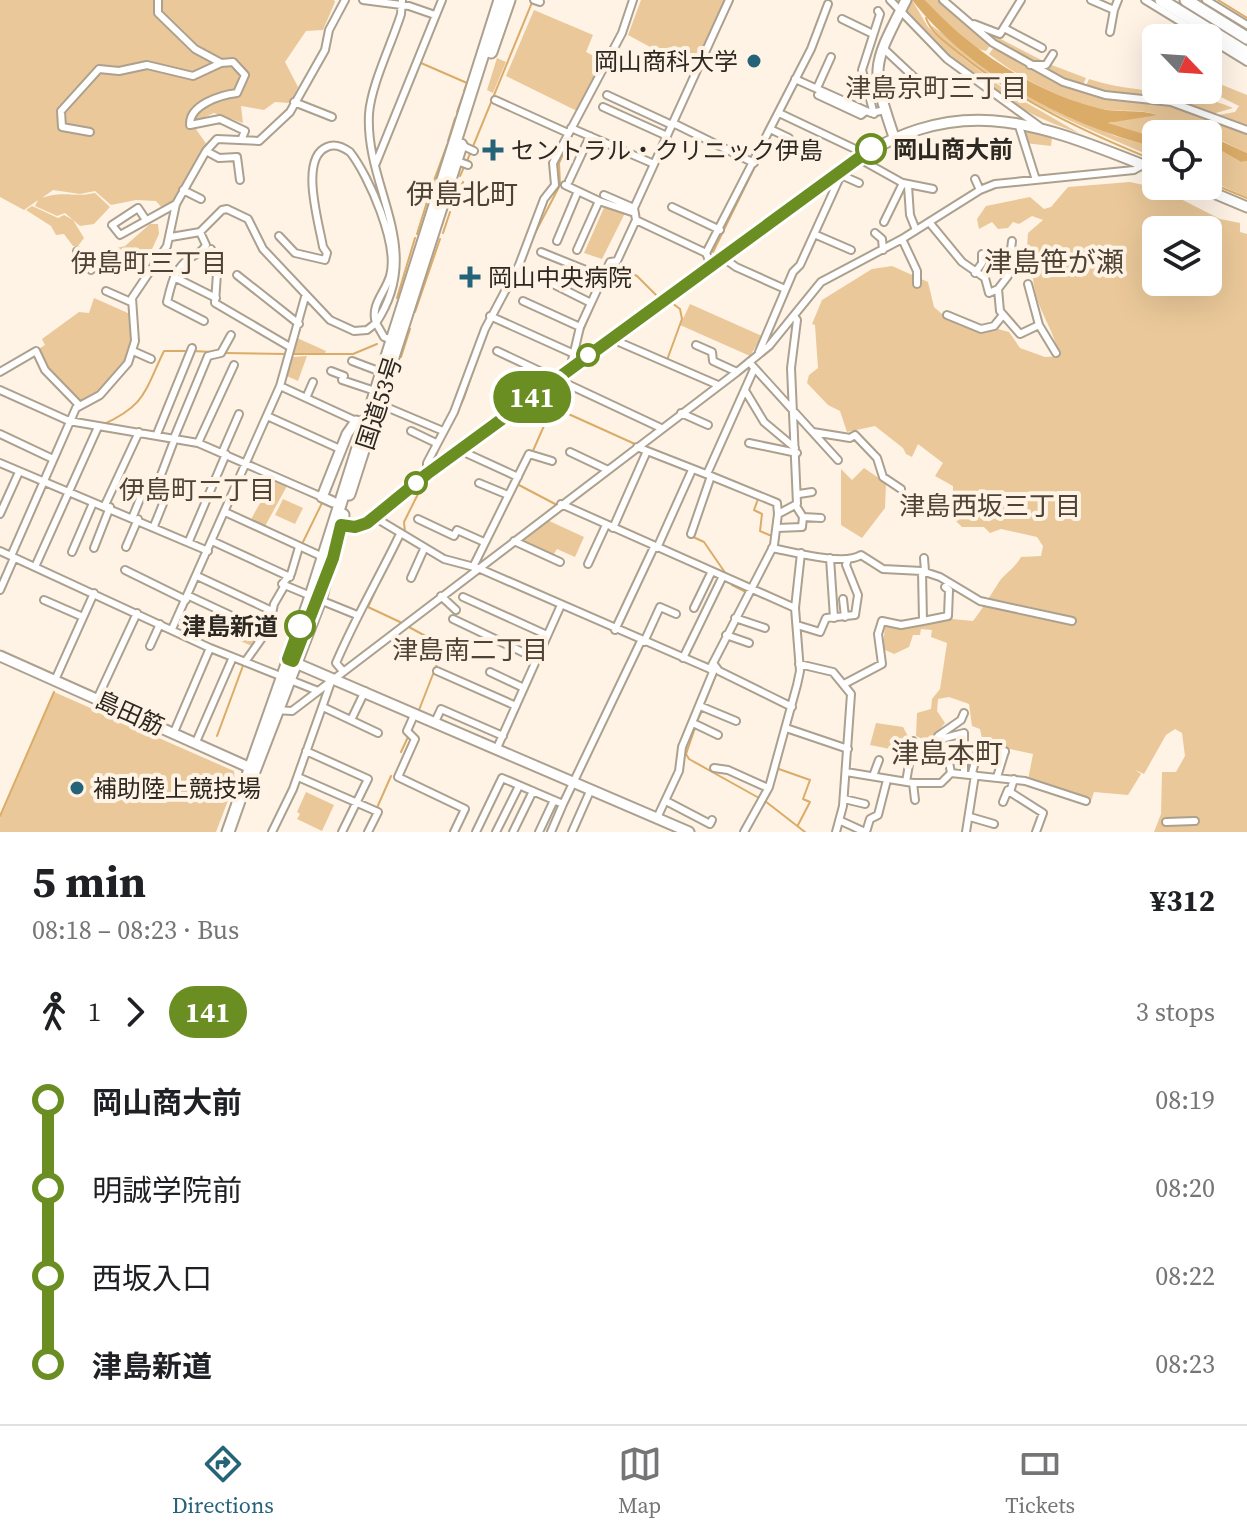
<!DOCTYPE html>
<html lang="en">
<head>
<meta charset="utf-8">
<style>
	body { margin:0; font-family:"Source Serif 4","Noto Sans JP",serif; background:#f2f2f2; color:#202124; height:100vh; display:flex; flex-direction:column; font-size:30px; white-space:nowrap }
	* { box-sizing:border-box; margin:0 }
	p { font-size:26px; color:#757577 }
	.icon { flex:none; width:44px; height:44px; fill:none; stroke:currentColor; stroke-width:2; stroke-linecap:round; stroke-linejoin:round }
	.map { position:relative; height:832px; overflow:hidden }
	.details { display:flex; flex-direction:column; background:#fff; flex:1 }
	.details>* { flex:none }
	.badge { padding:0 16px; border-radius:26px; font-size:28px; line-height:52px }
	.needle { width:52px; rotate:115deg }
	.controls { position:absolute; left:1142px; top:24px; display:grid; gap:16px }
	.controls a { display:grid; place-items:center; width:80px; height:80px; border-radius:12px; background:#fff; box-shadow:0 8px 32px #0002; font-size:40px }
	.map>.badge { position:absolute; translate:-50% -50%; box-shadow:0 0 0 4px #fff }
	.legs { display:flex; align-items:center; gap:12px; height:88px; padding:0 32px; font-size:26px }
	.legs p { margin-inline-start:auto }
	.overview { display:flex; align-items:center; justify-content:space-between; height:136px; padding:0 32px }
	h1 { font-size:44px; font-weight:700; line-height:60px }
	ul { padding:0 32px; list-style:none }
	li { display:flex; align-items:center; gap:28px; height:88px; font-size:30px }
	li i { display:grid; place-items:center; width:12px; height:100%; margin:0 10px; background:currentColor }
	li i::after { content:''; width:20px; height:20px; margin:-10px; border:6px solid; border-radius:50%; background:#fff }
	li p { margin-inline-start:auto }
	li:first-child i { background:linear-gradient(#0000 50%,currentColor 0) }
	li:last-child i { background:linear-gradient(currentColor 50%,#0000 0) }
	.menu { display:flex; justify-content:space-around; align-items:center; height:112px; border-top:2px solid #e0e0e0; background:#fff; font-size:22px; color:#757577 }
	.menu a { display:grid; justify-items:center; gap:4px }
	.menu .current { color:#256379 }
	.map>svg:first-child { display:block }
</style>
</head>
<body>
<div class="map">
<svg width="1247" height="832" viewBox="0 0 1247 832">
	<rect width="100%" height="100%" fill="#fef3e5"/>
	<path fill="#eac899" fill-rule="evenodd" d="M0,0H334L335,2L323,30L306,31L285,62L298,87L290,103L275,102L264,110L241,106L243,123L214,113L201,119L196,129L207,145L175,202L163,209L156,201L136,200L111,205L95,191L80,194L53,190L42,198C63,190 73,198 95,193L110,207L94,224L80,226L65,213L57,216L35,206L38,200L24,210L0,197Z
		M641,0H727L700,59L694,56L689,68L628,35Z
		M895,0H912L928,27L964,59L1011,94L1079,133C1006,110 942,59 895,0Z
		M925,0H941L992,43L986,51C962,47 941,18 925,0Z
		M534,10L593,35L586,52L598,58L592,73L596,75L593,87L577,111L506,76Z
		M929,24L1045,105L1115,136L1156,147V158C1083,127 980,87 929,24Z
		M972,24L1045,62C1016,64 995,41 972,24Z
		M995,46L1028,67L1090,93L1160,100L1247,132V153L1208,134H1156L1152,139L1108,124L1125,118L1158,115C1139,108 1121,113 1102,109C1061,99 1022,80 989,54Z
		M497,58L506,62L493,93L487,90Z
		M1049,64L1086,78L1082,87L1032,66Z
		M1089,79C1137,95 1188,88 1233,108L1209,115L1085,88Z
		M1215,82L1247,95V128L1213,116L1235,112L1239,106L1213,93Z
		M1022,127L1060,139L1052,138L1051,146L1025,143Z
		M1208,143L1241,162L1247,161V197L1208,180Z
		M1130,182L1153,187L1158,197L1165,199L1171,194L1220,219L1240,223V232L1247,234V832H1154L1161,814L1162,772H1176L1185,756L1182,733L1175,729L1166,735L1144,774L1135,770L1141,774L1128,795L1094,792L1091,801L1028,780L1033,754L983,743L980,729L972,726L969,704L949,697L938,699L937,711L945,723L934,736L941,741L946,739L945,745L937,746L916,736L917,713L931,709L932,699L940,689L947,643L931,637L932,630L921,629L920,635H913L909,647L894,654L883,649L885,624L903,629L952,619L973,621C983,608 990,596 999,582C1005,573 1015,568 1021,557L1041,556L1043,546L1037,537L1001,529L990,533L984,527H962L952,517L953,486L935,476L943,463L918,444L912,457L906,454L903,448L875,426L847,432L840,411L828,405L807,383L809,375L818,368L815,325L812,324L822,300L872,269L892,266L928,282L934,307L950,321L981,330L998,329L1009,332L1020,348L1045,357L1058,356C1056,330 1036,312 1033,278L1025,275L1028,233L1043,220L1032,216L1019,224L1013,222L1008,228L998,229L992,222L979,229L977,219L986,206L1030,197L1044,209L1051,207L1068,187ZM1156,230H1208V282H1156Z
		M606,203L626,211L602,259L584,253Z
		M32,206L58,218L64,215L73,220L84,238L78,246H73L64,234L56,235L51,226L26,210Z
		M150,224H158L159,234L152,249L136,250L129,259L106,255L105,251L125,246Z
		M94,298L130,314C134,359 121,383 79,402L51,376L37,350L45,345L42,339L79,312L89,313Z
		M690,304L762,336L750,356L680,325Z
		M295,337L326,351L325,353H290Z
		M307,356L298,381L287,376L292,357Z
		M864,468L886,483L885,508L862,538L841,525V469L852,480Z
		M273,480L287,486L264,528L250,521Z
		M283,499L303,508L295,524L275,515Z
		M545,519L584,537L575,557L557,549L552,557L520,542Z
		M247,625L264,633L252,646L240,641Z
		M54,692L234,771L235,782L216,832H0V818Z
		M876,723L903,727L911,742L910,753L870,745Z
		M306,792L334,805L322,831L297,819L300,814L297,812Z"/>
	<path fill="#dbac68" d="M912,0H925C970,50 1035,93 1102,109C1121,113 1139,109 1158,115L1108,123L1156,138V147C1066,126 968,72 912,0Z
		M1208,135L1247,153V161L1241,162L1208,143Z"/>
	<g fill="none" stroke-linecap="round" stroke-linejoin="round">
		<path stroke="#dbac68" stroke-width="2" d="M1218,0L1247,18
			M926,18C931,33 948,44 960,54C1020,102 1085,132 1156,161
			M1003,24L1017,0
			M621,41L637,0
			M421,63L467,83L464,91
			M457,112L463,95
			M582,114L600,82
			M677,121L733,0
			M448,141L455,118
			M467,161L533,0
			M460,176L464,167
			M1208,182L1247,198
			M433,183L447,145
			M453,205L463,182
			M637,209L674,127
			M443,233L450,212
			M417,234L431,189
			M533,237L560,185L559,163L579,120
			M713,252L772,132
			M614,260L633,218
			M725,264L734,268
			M613,265L637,276L657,296
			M505,297L515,284L523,261
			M397,298L415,238
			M415,312L440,239
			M582,333L595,302
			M192,351L214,352
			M225,353L287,354
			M292,354H353L377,344
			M401,357L410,329
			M667,360L682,319L680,309L672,303
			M553,407L635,444
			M737,413L745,398
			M102,425C146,405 144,392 164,351H185
			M448,429L464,398L484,339
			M532,453L562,385
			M435,459L438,449
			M517,484L557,505
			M758,499L754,510L762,514L760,531L774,537
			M405,532L404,522L419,492
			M691,536L704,542L726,574
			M302,544L323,501
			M463,561L478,564
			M384,572L368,607L400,622
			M732,585L746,592
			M407,626L444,646L419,710
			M692,658L709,664
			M704,704L717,672
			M697,721L702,711
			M695,728L686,754L689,759L759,798
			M217,736L244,663
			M401,752L408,737
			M776,768L810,780L803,799L810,802L798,825
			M765,801L805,832
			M376,810L391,776
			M0,816L54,692"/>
		<g stroke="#aca08f" stroke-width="10">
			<path id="street" d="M158,0V13L195,49L221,63L233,62L245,75L237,93C220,95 189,105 190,125L220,119L245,131L242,138
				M363,0L409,6L435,15
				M534,0L540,2
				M890,0L947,59L1039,126
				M943,0L993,43L1063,82L1105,95L1171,102L1247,130
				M1091,0L1114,10L1118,0
				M1145,0L1207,38
				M1206,0L1247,25
				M842,19L873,34
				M974,24L1000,34L1021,0
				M1004,28L1042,48
				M1110,32L1114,10
				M1208,38L1247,62
				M883,48L917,80
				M606,59L619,65
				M1030,65H1046L1053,54
				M795,79L871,113L885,110
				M817,88L831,57
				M607,95L672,125
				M818,95L861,115L866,111
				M495,100L568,133
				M294,102L332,117
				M603,107L667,136
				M779,113L855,149L865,162L908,186L910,215L916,230
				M874,114L862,70L880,14L878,11
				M673,123L754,163
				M1018,123L1036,180
				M571,128L654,164
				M770,129L789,138
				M90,132L62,127L61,111L99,69L119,71L147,65L193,76L221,63
				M461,145L474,151
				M206,151L219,158L237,157L240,180
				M457,161L468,165
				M376,163L442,0
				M841,175L859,183
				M975,179L980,190
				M569,181L590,136
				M565,185L599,201
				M183,190L201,199
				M604,195L634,208
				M672,207L720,230
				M146,220L138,208L112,225L120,235L174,205
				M636,220L634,208L729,0
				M884,222L903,183L933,189
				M929,222L962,262L985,278L989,293L998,289L1000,311L1020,334L1039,325
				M200,232L206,245C200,256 194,253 186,261C173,273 171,286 167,302L204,321
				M875,233L882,239L883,250
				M814,234L851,250
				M171,237L200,232L222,210L227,209L248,219L263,249L330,320L354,331L367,330L376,323C370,305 385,293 390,276C399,245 369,176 350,152C343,147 335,143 327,147C299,158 319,223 323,247L327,253L325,260L295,253L279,236
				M902,239L917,271V284
				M557,241L578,191
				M211,249L217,273L215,303L290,347
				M577,250L599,201L632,212
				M77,251L91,270L99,260L108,257L148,273
				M541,252L603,277
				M706,253L811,49L828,4
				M722,257L736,267L785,289
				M975,273L982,263V254
				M237,275L299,324
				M535,275L591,303
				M174,277L216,298
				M1028,284L1039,325L1056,353
				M998,289L1008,276L1012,241
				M106,291L131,302
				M523,301L580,327
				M947,315L981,329L994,326L1003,315
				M490,316L572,353
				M616,335L621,343L718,385
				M394,341L384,337L376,323C426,248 365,189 369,114C371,85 392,43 401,14L402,0
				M696,345L712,352L713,361L737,372
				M133,351L151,359
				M497,351L661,428
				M759,352L793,272L800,265L841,175L839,171
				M352,361L381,372
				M749,362L838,460
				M570,369L580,327L610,262L617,261L636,220L706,253L711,265
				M331,371L344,376L342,380L375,391
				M0,372L36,351L45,370L79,405
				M280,386L356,421
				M0,390L69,421L198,443L322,497
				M746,392L764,422L795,448
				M306,398L313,382
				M379,404L443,431
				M681,413L708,425
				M267,416L340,449
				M411,431L436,443
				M813,432L850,438L855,435L877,458L883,477L901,489
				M0,434L53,459
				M157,434L192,348
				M174,438L208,356L221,353L231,335
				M198,443L234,365
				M749,443L797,453
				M464,447L468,454L518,477
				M637,447L711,476L691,534
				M570,452L608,470
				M222,453L239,414
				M0,463L208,551
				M427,474V463L454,412L485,329L519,265L544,199L555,185L553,163L622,33L633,0
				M707,474L754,369
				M161,475L175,438
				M711,476L777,503L778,514
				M479,483L508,495
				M799,494L812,492
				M561,504L795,608L800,671L797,685L769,787L744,832
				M105,505L139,432
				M225,512L323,557
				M0,514L19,472
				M133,516L144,489
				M374,517L444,559L478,568L710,669
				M803,517L821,518
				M418,519L454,536L457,530L484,542
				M154,526L171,484
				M613,528L647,451
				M777,528L802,527L803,517L796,506
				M189,541L226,454
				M212,541L290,577
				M514,541L560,562
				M126,547L138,519
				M299,547L291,574L282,584L311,596
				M94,548L110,507
				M657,548L692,470
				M772,548C793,552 844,566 861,555L883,569L922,571
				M0,551L210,648L318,691
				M72,552L93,503
				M11,556L76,408L100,395L128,363L135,341L132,298L167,246L176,204L206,151L217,139L259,141L290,112L325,50L329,30L345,0
				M830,558L834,618
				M924,558L925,571
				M588,564L606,525
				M35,567L98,427
				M473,567L529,454L552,461
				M125,570L186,600
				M197,576L272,611
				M411,578L424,549
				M0,590L14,558
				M189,596L249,624
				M441,596L456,610
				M463,597L547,635
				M843,599L845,617
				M44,600L83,617
				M320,600L357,615
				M694,608L711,573
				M795,608L801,553
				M735,618L765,628
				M453,619L537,659
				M923,621L948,616L949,590L945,587
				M797,625L820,632L826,618L855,615L858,595L846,565L848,559
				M172,629L280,386L305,297
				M615,630L654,547
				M726,635L749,643
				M644,642L660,607L676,614
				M150,646L160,624
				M683,658L722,578
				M245,662L269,628L274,604L285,585
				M713,663L719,671L792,707
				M799,664L833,672L851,694L843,806L836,832
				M342,670L336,663C355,618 379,578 400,534
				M437,671L516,706
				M490,672L524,688
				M55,680L94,593
				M846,683L882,664L878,634L882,621L901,625L923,621L922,571L940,577L980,601L1072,621
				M97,699L137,613
				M700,706L736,721
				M323,707L378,733
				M275,710L292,711L737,372L769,346L821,282L902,239L980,190L995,184L1134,170L1143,165
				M415,713L407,731L415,739L398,777L465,809L454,832
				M351,720L365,691
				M435,722L441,709L503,736
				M693,723L718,735
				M786,728L848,749
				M174,732L210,648
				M196,742L233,657
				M497,748L561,605
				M306,751L368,779L342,832
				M910,756L949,762L951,773
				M714,768L728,770L768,788
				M846,772L913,783H941L951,773L1025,781L1086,801
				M964,773V733L941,739L938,736L961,720L964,713
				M972,773L979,747L1005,752
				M873,776L879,760
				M298,777L378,812L368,832
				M997,777L1005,751
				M1014,779L1010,792L1043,813L1036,832
				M906,782L913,741
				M913,783L915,800
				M844,799L865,804
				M666,801L710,824L712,820
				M1003,802L1008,790
				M970,817L994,824
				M657,818L679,771L682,747L713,672L710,669L774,545L778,514L797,504L791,368L797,320L794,316
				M841,821L865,832
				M1166,822L1195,821
				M272,832L293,789L331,682
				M476,832L502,778L563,804L641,641
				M496,832L519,786
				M513,832L533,791
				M539,832L554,800
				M551,832L563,804
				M572,832L591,789
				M866,832L870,819L878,815L887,780
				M966,832L975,775"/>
		</g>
		<g stroke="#aca08f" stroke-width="13">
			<path id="secondary" d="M894,137C870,66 872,67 906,0
				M1197,186L1247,207
				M333,502L322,497L347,434L356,421L359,422
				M337,524L355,527L367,523L427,474L839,171C957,87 1035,122 1156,170
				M0,656L255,770
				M291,661L689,832"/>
		</g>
		<g stroke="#aca08f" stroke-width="15">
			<path id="highway" d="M1161,0L1247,53
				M1186,0L1247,38
				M491,52L509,0
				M349,494L461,145
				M246,792L320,600L343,515
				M228,832L311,596L500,0"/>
		</g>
		<use href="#street" stroke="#fff" stroke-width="6"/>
		<use href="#secondary" stroke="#fff" stroke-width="9"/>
		<use href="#highway" stroke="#fff" stroke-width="11"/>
	</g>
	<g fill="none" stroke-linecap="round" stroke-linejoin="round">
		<g stroke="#fff" stroke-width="18">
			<path id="line-1" d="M300,626L288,659L293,661L333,558L341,525L355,527L367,523L427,474L871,149"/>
		</g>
		<use href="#line-1" stroke="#6b8e23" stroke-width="12"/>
	</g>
	<g fill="#256379" stroke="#fef3e5" stroke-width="3">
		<circle cx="754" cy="61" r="8"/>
		<path d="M489 138h8v8h8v8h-8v8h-8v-8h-8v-8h8z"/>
		<path d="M466 265h8v8h8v8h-8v8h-8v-8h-8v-8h8z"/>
		<circle cx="77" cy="788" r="8"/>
	</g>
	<g fill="#fff" stroke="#6b8e23" stroke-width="4">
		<circle cx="871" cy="149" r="14"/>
		<circle cx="588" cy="355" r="10"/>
		<circle cx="416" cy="483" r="10"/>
		<circle cx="300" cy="626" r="14"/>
	</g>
	<g text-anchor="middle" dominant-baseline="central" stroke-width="8" stroke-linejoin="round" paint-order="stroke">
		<g font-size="24" fill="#2d2821" stroke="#fef3e5" text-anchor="start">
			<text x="738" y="61" text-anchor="end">岡山商科大学</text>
			<text x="511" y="150">セントラル・クリニック伊島</text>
			<text x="488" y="277">岡山中央病院</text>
			<text x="93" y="788">補助陸上競技場</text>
		</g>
		<g font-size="24" font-weight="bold" fill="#2d2821" stroke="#fef3e5" text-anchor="start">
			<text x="893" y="149">岡山商大前</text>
			<text x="278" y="626" text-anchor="end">津島新道</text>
		</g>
		<g font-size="24" fill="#2d2821" stroke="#fef3e5">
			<text transform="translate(379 403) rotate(-72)">国道53号</text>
			<text transform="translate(130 713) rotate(24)">島田筋</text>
		</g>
		<g font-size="26" fill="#4e4334" stroke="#fef3e5">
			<text x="936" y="88">津島京町三丁目</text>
			<text x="149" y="263">伊島町三丁目</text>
			<text x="197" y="490">伊島町二丁目</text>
			<text x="990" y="506">津島西坂三丁目</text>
			<text x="470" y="650">津島南二丁目</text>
		</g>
		<g font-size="28" fill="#4e4334" stroke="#fef3e5">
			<text x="462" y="194">伊島北町</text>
			<text x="1054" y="262">津島笹が瀬</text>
			<text x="947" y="753">津島本町</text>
		</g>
	</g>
</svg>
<div class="controls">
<a><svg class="needle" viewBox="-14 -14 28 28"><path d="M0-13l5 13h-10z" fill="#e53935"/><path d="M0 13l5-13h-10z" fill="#757577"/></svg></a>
<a><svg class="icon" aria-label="locate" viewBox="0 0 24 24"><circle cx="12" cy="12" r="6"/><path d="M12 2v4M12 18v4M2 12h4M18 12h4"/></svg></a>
<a><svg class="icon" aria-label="layers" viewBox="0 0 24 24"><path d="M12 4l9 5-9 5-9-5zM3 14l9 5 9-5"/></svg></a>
</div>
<b class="badge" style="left:532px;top:397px;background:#6b8e23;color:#fff">141</b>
</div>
<section class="details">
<div class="overview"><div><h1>5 min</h1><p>08:18 – 08:23 · Bus</p></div><b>¥312</b></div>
<div class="legs"><svg class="icon" aria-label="walk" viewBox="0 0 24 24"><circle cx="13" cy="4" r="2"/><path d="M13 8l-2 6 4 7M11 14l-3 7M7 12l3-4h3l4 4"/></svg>1<svg class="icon" aria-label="forward" viewBox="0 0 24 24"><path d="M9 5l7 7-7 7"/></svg><b class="badge" style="background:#6b8e23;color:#fff">141</b><p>3 stops</p></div>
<ul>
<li><i style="color:#6b8e23"></i><b>岡山商大前</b><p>08:19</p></li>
<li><i style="color:#6b8e23"></i><span>明誠学院前</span><p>08:20</p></li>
<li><i style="color:#6b8e23"></i><span>西坂入口</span><p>08:22</p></li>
<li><i style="color:#6b8e23"></i><b>津島新道</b><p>08:23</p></li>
</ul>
</section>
<nav class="menu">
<a class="current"><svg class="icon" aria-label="directions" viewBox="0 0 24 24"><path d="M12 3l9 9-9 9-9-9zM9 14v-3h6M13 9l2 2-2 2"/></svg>Directions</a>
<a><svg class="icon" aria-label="map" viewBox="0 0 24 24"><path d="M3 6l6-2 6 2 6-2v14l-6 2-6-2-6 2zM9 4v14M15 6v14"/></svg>Map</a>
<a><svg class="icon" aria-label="tickets" viewBox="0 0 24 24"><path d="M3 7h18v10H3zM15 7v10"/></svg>Tickets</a>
</nav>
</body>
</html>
